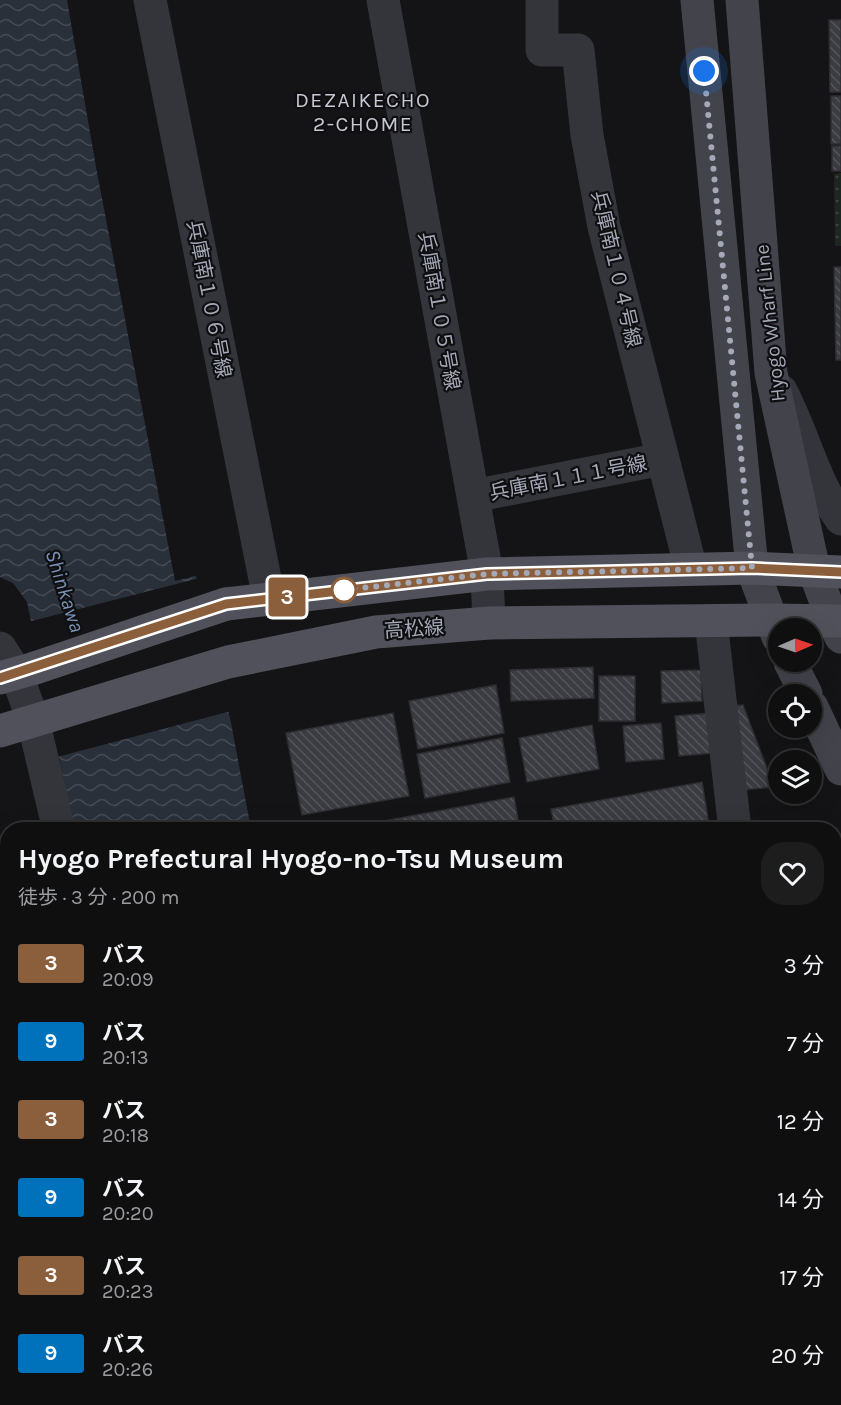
<!DOCTYPE html>
<html lang="ja">
<head>
<meta charset="utf-8">
<style>
	body { margin:0; font-family:Karla,"Noto Sans JP",sans-serif; background:#1d1d1e; color:#f1f3f6; height:100vh; display:flex; flex-direction:column; font-size:22px; white-space:nowrap }
	* { box-sizing:border-box; margin:0 }
	p { font-size:20px; color:#9b9c9f }
	.icon { flex:none; width:33px; height:33px; fill:none; stroke:currentColor; stroke-width:2; stroke-linecap:round; stroke-linejoin:round }
	.map { position:relative; flex:1; overflow:hidden }
	.side { position:absolute; left:0px; top:822px; width:842px; height:584px; display:flex; flex-direction:column; background:#0f0f10; border-radius:24px 24px 0 0; box-shadow:0 6px 24px #0002,0 0 0 2px #2f2f30 }
	.side>* { flex:none }
	.badge { padding:0 12px; border-radius:4px; font-size:21px; line-height:39px }
	.needle { width:39px; rotate:88deg }
	.controls { position:absolute; left:768px; top:618px; display:grid; gap:12px }
	.controls a { display:grid; place-items:center; width:54px; height:54px; border-radius:50%; background:#0f0f10; box-shadow:0 6px 24px #0002,0 0 0 2px #2f2f30; font-size:30px }
	.you { position:absolute; width:30px; height:30px; margin:-15px; border:4px solid #fff; border-radius:50%; background:#1a73e8; box-shadow:0 0 0 9px #1a73e833 }
	.map>.badge { position:absolute; translate:-50% -50%; box-shadow:0 0 0 3px #fff }
	.round { display:grid; place-items:center; flex:none; width:63px; height:63px; border-radius:24px; background:#1d1d1e }
	.headline { display:flex; align-items:center; justify-content:space-between; height:102px; padding:0 18px }
	h1 { font-size:28px; font-weight:700; line-height:45px }
	ul { padding:0; list-style:none }
	li { display:flex; align-items:center; gap:18px; height:78px; padding:0 18px }
	li div { flex:1 }
	li b { display:block; font-size:22px }
	li em { font-style:normal }
	li .badge { min-width:66px; font-weight:700; text-align:center }
	.map>svg:first-child { display:block }
</style>
</head>
<body>
<div class="map">
<svg width="841" height="1405" viewBox="0 0 841 1405">
	<defs>
		<pattern id="industrial-grid" width="8" height="8" patternUnits="userSpaceOnUse" patternTransform="scale(1.5)"><rect width="8" height="8" fill="#202023"/><path d="M0 4h8M4 0v8" fill="none" stroke="#3d3e41"/></pattern>
		<pattern id="garden-dots" width="8" height="8" patternUnits="userSpaceOnUse" patternTransform="scale(1.5)"><rect width="8" height="8" fill="#1e2620"/><path d="M2 2h.1M6 6h.1" fill="none" stroke="#3c433e" stroke-width="1.8" stroke-linecap="round"/></pattern>
		<pattern id="water-waves" width="16" height="10" patternUnits="userSpaceOnUse" patternTransform="scale(1.5)"><rect width="16" height="10" fill="#29303a"/><path d="M0 5q4-4 8 0t8 0" fill="none" stroke="#454b54"/></pattern>
		<pattern id="building-back-hatch" width="6" height="6" patternUnits="userSpaceOnUse" patternTransform="scale(1.5)"><rect width="6" height="6" fill="#3b3c41"/><path d="M-1 5l2 2M0 0l6 6M5-1l2 2" fill="none" stroke="#54555a"/></pattern>
	</defs>
	<rect width="100%" height="100%" fill="#141416"/>
	<path fill="url(#industrial-grid)" d="M7,911L8,1398H120L121,1405H0V913Z"/>
	<path fill="url(#garden-dots)" d="M841,173V246H835L834,174Z"/>
	<path fill="url(#water-waves)" d="M0,0H67L96,167L175,581L196,576L231,723L251,829H74L27,602L13,583L0,577Z
		M838,1287L841,1405H121L120,1398H834V1288Z"/>
	<path fill="#141416" d="M200,578L231,711L57,757L28,622Z"/>
	<path fill="url(#building-back-hatch)" stroke="#2e2d32" stroke-width="1.5" d="M829,20H841V92H830Z
		M831,96H841V144H831Z
		M832,146H841V171H832Z
		M834,267H841V360H836Z
		M593,667L594,698L511,701L510,670Z
		M701,670L702,701L662,703L661,671Z
		M599,676H635V721H599Z
		M496,685L504,733L418,749L409,701Z
		M743,705L774,787L741,790L731,706Z
		M393,713L409,796L302,815L286,733Z
		M711,713L714,753L679,756L675,716Z
		M661,723L664,759L626,762L623,726Z
		M592,725L599,769L527,782L519,738Z
		M502,738L510,782L425,798L417,754Z
		M702,782L710,830H555L551,809Z
		M514,797L520,830H380L378,822Z
		M834,1013H841V1044L834,1045Z
		M841,1084V1193L834,1194V1085Z"/>
	<g fill="none" stroke-linecap="round" stroke-linejoin="round">
		<path stroke="#34353b" stroke-width="33" d="M150,0L269,599
			M383,0L487,574L489,623
			M542,0V50H578L587,135L604,227L691,569
			M781,391C803,432 814,482 841,519
			M473,496L662,459
			M711,621L735,830
			M0,648L16,673L33,720L59,830
			M0,893L8,890
			M834,1066H841
			M834,1248H841"/>
		<path stroke="#42434b" stroke-width="33" d="M697,0L752,568L778,637
			M742,0L771,373L814,570L833,621L841,637
			M790,662L806,694
			M812,707L841,769"/>
		<path stroke="#50515a" stroke-width="33" d="M226,604L487,574L752,568L841,572
			M0,678L35,668
			M0,731L228,662L376,632L489,623L770,620L841,621"/>
		<path stroke="#50515a" stroke-width="33" d="M35,668L226,604"/>
	</g>
	<g fill="none" stroke-linecap="round" stroke-linejoin="round">
		<g stroke="#fff" stroke-width="14">
			<path id="line" d="M0,678L226,604L487,574L752,568L841,572"/>
		</g>
		<use href="#line" stroke="#8b5e3c" stroke-width="9"/>
		<path stroke="#a5a8b7" stroke-width="6" stroke-dasharray="0 10.8" d="M344,590L487,574L752,568L704,71"/>
	</g>
	<circle fill="#fff" stroke="#8b5e3c" stroke-width="3" cx="344" cy="590" r="12"/>
	<g text-anchor="middle" dominant-baseline="central" stroke-width="4.5" stroke-linejoin="round" paint-order="stroke">
		<g font-size="20" fill="#a5a8b7" stroke="#0f0f11">
			<text transform="translate(616 269) rotate(77)">兵庫南１０４号線</text>
			<text transform="translate(209 299) rotate(79)">兵庫南１０６号線</text>
			<text transform="translate(439 311) rotate(80)">兵庫南１０５号線</text>
			<text transform="translate(770 323) rotate(-96)">Hyogo Wharf Line</text>
			<text transform="translate(568 478) rotate(-11)">兵庫南１１１号線</text>
			<text transform="translate(414 629) rotate(-4)">高松線</text>
		</g>
		<g font-size="21" letter-spacing="1.5" fill="#c6c7d2" stroke="#0f0f11">
			<text x="363" y="100">DEZAIKECHO<tspan x="363" dy="24">2-CHOME</tspan></text>
		</g>
		<g font-size="21" font-style="italic" fill="#7991b4" stroke="#0f0f11">
			<text transform="translate(65 591) rotate(72)">Shinkawa</text>
		</g>
	</g>
</svg>
<div class="controls">
<a><svg class="needle" viewBox="-14 -14 28 28"><path d="M0-13l5 13h-10z" fill="#e53935"/><path d="M0 13l5-13h-10z" fill="#9b9c9f"/></svg></a>
<a><svg class="icon" aria-label="locate" viewBox="0 0 24 24"><circle cx="12" cy="12" r="6"/><path d="M12 2v4M12 18v4M2 12h4M18 12h4"/></svg></a>
<a><svg class="icon" aria-label="layers" viewBox="0 0 24 24"><path d="M12 4l9 5-9 5-9-5zM3 14l9 5 9-5"/></svg></a>
</div>
<div class="you" style="left:704px;top:71px"></div>
<b class="badge" style="left:287px;top:597px;background:#8b5e3c;color:#fff">3</b>
<section class="side">
<div class="headline"><div><h1>Hyogo Prefectural Hyogo-no-Tsu Museum</h1><p>徒歩 · 3 分 · 200 m</p></div><a class="round"><svg class="icon" aria-label="heart" viewBox="0 0 24 24"><path d="M12 20l-8-8c-3-5 5-10 8-4 3-6 11-1 8 4z"/></svg></a></div>
<ul>
<li><span class="badge" style="background:#8b5e3c;color:#fff">3</span><div><b>バス</b><p>20:09</p></div><em>3 分</em></li>
<li><span class="badge" style="background:#0072bc;color:#fff">9</span><div><b>バス</b><p>20:13</p></div><em>7 分</em></li>
<li><span class="badge" style="background:#8b5e3c;color:#fff">3</span><div><b>バス</b><p>20:18</p></div><em>12 分</em></li>
<li><span class="badge" style="background:#0072bc;color:#fff">9</span><div><b>バス</b><p>20:20</p></div><em>14 分</em></li>
<li><span class="badge" style="background:#8b5e3c;color:#fff">3</span><div><b>バス</b><p>20:23</p></div><em>17 分</em></li>
<li><span class="badge" style="background:#0072bc;color:#fff">9</span><div><b>バス</b><p>20:26</p></div><em>20 分</em></li>
</ul>
</section>
</div>
</body>
</html>
